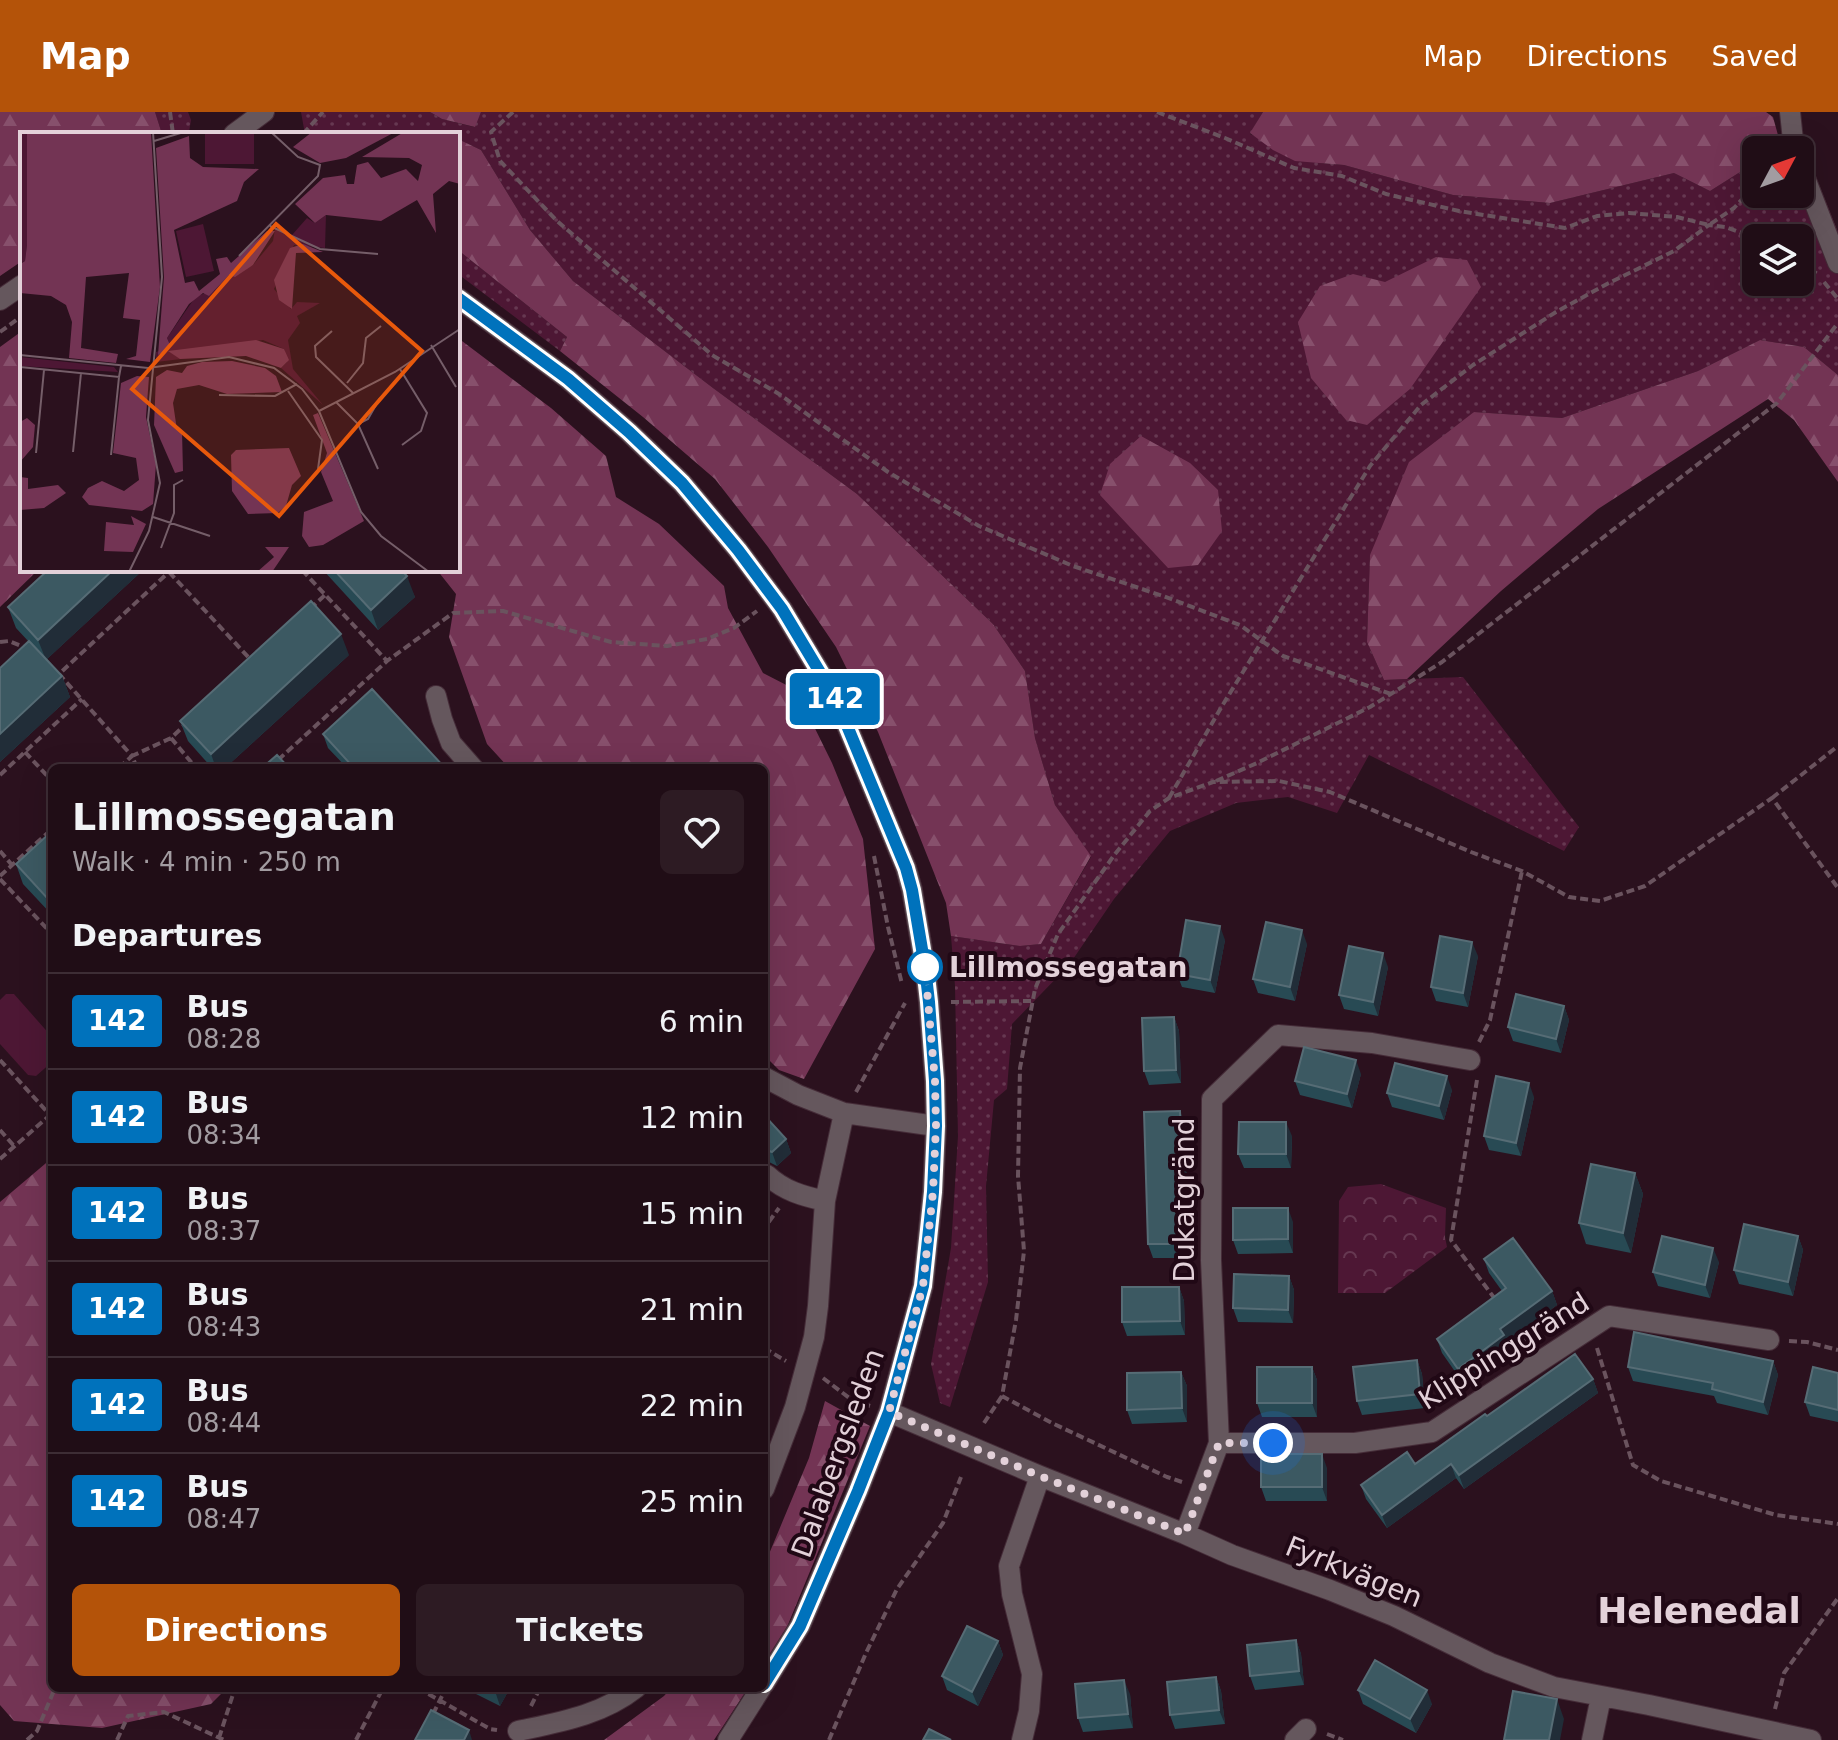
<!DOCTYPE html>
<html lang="en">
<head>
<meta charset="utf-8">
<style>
	body { margin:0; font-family:"DejaVu Sans",sans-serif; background:#2d1b23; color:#f1f3f6; height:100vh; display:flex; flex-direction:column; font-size:30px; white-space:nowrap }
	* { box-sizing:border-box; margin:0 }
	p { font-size:26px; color:#a29ca1 }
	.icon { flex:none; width:44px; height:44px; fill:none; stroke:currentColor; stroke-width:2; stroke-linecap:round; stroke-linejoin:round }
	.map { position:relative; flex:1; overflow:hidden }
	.panel { position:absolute; left:48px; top:652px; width:720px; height:928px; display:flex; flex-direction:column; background:#200d16; border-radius:12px; box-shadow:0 8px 32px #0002,0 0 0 2px #3d2d35 }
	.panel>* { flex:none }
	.badge { padding:0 16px; border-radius:6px; font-size:28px; line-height:52px }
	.needle { width:52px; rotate:49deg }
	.buttons { position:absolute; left:1742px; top:24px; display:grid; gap:16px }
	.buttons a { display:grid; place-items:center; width:72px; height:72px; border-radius:12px; background:#200d16; box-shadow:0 8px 32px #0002,0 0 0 2px #3d2d35; font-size:40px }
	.you { position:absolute; width:40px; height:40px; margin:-20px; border:6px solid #fff; border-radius:50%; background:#1a73e8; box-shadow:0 0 0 12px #1a73e833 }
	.map>.badge { position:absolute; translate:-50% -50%; box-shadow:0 0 0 4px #fff }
	h2 { padding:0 24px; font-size:30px; line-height:72px }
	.round { display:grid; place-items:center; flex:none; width:84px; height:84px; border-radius:12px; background:#2d1b23 }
	.summary { display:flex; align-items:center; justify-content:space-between; height:136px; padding:0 24px }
	h1 { font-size:38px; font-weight:700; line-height:60px }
	.button { display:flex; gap:16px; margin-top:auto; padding:16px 24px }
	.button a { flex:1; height:92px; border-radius:12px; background:#b45309; color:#fff; font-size:32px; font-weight:700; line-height:92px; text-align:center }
	.button a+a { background:#2d1b23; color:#f1f3f6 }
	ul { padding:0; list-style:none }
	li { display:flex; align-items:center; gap:24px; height:96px; padding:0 24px; border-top:2px solid #3d2d35 }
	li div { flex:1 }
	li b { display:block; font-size:30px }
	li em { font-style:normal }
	li .badge { min-width:88px; font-weight:700; text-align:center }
	header { display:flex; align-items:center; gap:48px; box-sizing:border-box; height:112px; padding:0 40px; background:#b45309; color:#fff }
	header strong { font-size:38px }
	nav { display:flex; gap:44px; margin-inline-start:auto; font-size:28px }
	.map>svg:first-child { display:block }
</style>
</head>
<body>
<header>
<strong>Map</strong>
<nav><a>Map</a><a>Directions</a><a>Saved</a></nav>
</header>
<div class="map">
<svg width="1838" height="1628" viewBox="0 0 1838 1628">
	<defs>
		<pattern id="grass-dots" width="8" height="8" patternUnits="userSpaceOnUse" patternTransform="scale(2)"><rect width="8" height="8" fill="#4d1734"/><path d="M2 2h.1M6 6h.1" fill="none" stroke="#663851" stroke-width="1.8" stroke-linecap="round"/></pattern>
		<pattern id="forest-firs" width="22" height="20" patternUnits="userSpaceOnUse" patternTransform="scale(2)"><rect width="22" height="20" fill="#733454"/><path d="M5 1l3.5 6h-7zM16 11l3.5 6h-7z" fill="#87506c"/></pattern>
		<pattern id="park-crowns" width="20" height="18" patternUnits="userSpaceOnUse" patternTransform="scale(2)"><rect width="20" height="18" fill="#4d1734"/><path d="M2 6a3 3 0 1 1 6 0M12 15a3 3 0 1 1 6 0" fill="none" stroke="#663851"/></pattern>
	</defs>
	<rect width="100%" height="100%" fill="#2b111e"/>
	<path fill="url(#grass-dots)" fill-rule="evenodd" d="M155,0H188L191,8L189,20L187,22H162Z
		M301,0H430L442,7L474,15L481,0H1263L1250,22L1320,51L1344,53L1453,83L1550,91L1674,61L1710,79L1756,50V82H1800V38H1775L1799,23L1838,120V263L1804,235L1760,228L1698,259L1562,306L1474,300L1370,443L1367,530L1384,568L1463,565L1579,715L1564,739L1369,643L1337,701L1288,685L1236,691L1170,719L1114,787L1069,853L1012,912L1007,977L994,988L986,1074L988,1170L950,1295L940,1291L931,1252L951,1136L958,1024L955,874L951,824L1020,834L1041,832L1091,745L1055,693L1035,626L1025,559L993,512L857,382L713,276L573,169L530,118L481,38L458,27V22H446L441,19L439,22H305ZM1756,126H1800V170H1756Z
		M458,138L567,225L560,239L458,162Z"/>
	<path fill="url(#forest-firs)" d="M0,0H155L162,22H22V149L0,164Z
		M430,0H481L475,15L442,7Z
		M1263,0H1766L1773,5L1781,34L1775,38H1756V50L1710,79L1674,61L1550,91L1453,83L1344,53L1295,49L1273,38L1250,21Z
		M458,27L481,38L530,118L573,169L713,276L857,382L993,512L1025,559L1035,626L1055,693L1091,744L1041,832L1020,834L951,824L946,791L878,620L836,535L768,435L715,367L643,305L560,239L567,225L458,138Z
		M1436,145L1467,148L1481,175L1410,277L1367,313L1346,308L1311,266L1298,210L1320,174L1353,162L1385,170Z
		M22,219V458H38L0,495V235Z
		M458,226L551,296L606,344L616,385L659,412L724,474L728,496L763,561L796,578L832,651L863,727L875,837L804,967L779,958L764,943V656H509L487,632L449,525L456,482L437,458H458Z
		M1760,228L1804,235L1838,263V370L1794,308L1768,287L1598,397L1501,479L1407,567L1384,568L1367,530L1370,443L1409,350L1474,300L1562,306L1698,259Z
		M1141,324L1190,351L1218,378L1222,419L1198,453L1168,456L1100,383L1110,352Z
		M52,1046V1576H227L211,1592L102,1616L14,1609L0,1593V1090Z
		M825,1289L870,1314L787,1515L764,1551V1454L809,1346Z
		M671,1576H748L714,1628H604L664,1584Z"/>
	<path fill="url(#park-crowns)" d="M1381,1072L1446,1096L1445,1125L1447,1135L1385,1181H1338L1339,1089L1348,1075Z"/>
	<path fill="#4d1734" d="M6,882H14L52,925V950L36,964L28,963L0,932V888Z"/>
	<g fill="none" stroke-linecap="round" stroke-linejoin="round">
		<g stroke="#452c38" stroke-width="22">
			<path id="minor" d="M1790,0L1794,38
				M234,22L264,0
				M1800,53L1838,151
				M458,186L568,267L629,320L682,371L738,438L782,497L836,587L906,756L912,778L925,855L929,890L935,969L936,1014L933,1080L923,1174L889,1300L858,1379L800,1514L764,1572
				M0,188L22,173
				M436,584L442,607L451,631L473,656
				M764,965L798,983L844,1001L936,1014
				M767,1063C784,1079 803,1084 825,1089
				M889,1300L1040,1364L1185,1422L1232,1443L1330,1478L1394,1504L1490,1551L1554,1575L1649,1593L1811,1628
				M1219,1331H1355L1432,1320L1609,1204L1769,1228
				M764,1377L795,1295L814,1225L818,1194L825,1089L844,1001
				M1185,1422L1219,1331L1211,1148L1212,987L1278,923L1372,931L1470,948
				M518,1619C560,1610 602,1603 636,1576
				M728,1628L761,1576
				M1022,1628L1029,1599L1032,1562L1012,1482L1009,1454L1040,1364
				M1295,1628L1306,1617
				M1592,1628L1601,1585"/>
		</g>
		<path stroke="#6a535e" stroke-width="4" stroke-dasharray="8 4" stroke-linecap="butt" d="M170,0L173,22
			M513,0L491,20L500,49L556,108L712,243L779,282L888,360L979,414L1073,454L1163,484L1240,513L1283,544L1391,582
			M1157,0L1225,26L1294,56L1342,64L1386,82L1459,99L1565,116L1597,104L1629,101L1677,105L1709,113L1734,96L1756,72
			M303,22L323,0
			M1800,150L1819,163
			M1824,170L1838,187
			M0,220L22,204
			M302,458L387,549
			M169,460L251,548
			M310,497L325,483
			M0,530L9,529L26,536
			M171,626L196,656
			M25,640L52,669
			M278,648L387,549L453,501L503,499L611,530L667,534L707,527L734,516L757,499
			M119,656L132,644L59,562L171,458
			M137,656L132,644L171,626L187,611
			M0,663L82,587
			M1216,669L1257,651L1370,595L1442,550L1777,291L1838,211
			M1169,686L1222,594L1370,354L1421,293L1473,253L1556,200L1607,172L1674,139L1709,113L1725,115L1756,126
			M1772,686L1838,634
			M0,739L12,753
			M874,744L888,815L902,872
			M0,764L52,717
			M0,767L52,822
			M951,890L1033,889
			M1479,930L1490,908L1522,759
			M0,948L50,1003
			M1477,968L1451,1128L1495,1187
			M856,980L905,891
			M0,1018L14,1034
			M0,1047L49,1004
			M764,1121L768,1111L779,1096
			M1516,1217L1527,1233
			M1789,1229L1807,1230L1838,1238
			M764,1236L786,1249
			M1597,1236L1633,1353L1661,1369L1776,1403L1838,1412
			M823,1266L852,1288L870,1294
			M984,1311L1002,1284
			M1182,1370L1167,1365L1052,1311L1002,1284L1016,1208L1024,1139L1018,1064L1020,956L1035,877L1058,822L1115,742L1150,699L1169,686L1213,670L1279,669L1330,680L1471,740L1522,759L1569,785L1600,789L1645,774L1772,686L1838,776
			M418,1576L490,1617L497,1618
			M531,1594L540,1576
			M1775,1597L1784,1561L1838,1486
			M433,1602L446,1576
			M1327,1622L1343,1628
			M219,1626L235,1576
			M27,1628L37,1619L55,1576
			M117,1628L128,1604L164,1600L224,1628
			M356,1628L383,1576
			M829,1628L866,1541L897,1477L943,1411L961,1365"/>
		<use href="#minor" stroke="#65575d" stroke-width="20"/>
	</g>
	<path fill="#284a54" d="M48,458H143L47,547L62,564L70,585L0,650V556L29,530L16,516L8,495Z
		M323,458H401L415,485L378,518Z
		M349,543L225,656H212L188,629L180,609Z
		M323,622L445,656H347L328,636Z
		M52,719V803L23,772L16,752Z
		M1225,828L1215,881L1182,875L1177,862Z
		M1307,832L1295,889L1258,881L1253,867Z
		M1478,844L1468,895L1436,889L1431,875Z
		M1388,855L1378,904L1344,897L1339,883Z
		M1564,894L1569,908L1561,941L1513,929L1508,915Z
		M1174,905L1179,919L1181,971L1149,973L1144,959Z
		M1361,962L1352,996L1300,983L1295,969Z
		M1452,978L1444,1008L1392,995L1387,981Z
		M1534,985L1521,1044L1489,1038L1484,1024Z
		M764,1003L786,1027L791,1041L777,1054L769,1050L764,1052Z
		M1185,1012L1187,1061H1185V1142H1175V1146H1153L1148,1132Z
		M1292,1024L1291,1056H1244L1238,1042Z
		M1635,1061L1643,1082L1631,1141L1586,1132L1579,1111Z
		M1293,1110V1141L1238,1142L1233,1128Z
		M1798,1124L1803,1138L1793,1184L1739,1172L1734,1158Z
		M1484,1147L1552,1179L1557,1193L1507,1230L1509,1237L1463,1271L1442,1241L1437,1227L1502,1179L1489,1161Z
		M1719,1150L1710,1186L1658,1174L1653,1160Z
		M1289,1164L1294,1178L1293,1211L1238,1210L1233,1196Z
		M1179,1175L1184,1189L1185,1223L1127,1224L1122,1210Z
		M1417,1248L1422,1262L1425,1296L1362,1303L1357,1289Z
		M1773,1249L1778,1263L1768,1303L1717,1291L1714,1284L1633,1269L1628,1255Z
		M1312,1255L1317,1268V1305H1262L1257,1291Z
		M1181,1260L1187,1274V1310L1132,1312L1127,1298Z
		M1838,1261V1310L1810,1304L1805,1290Z
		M1593,1267L1598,1281L1464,1377L1456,1366L1387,1416L1366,1387L1361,1373L1415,1352L1487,1304Z
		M1327,1356V1389H1266L1261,1375Z
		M1296,1528L1301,1542L1304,1573L1255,1578L1250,1564Z
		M998,1529L1003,1543L978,1594L947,1578L942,1564Z
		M1216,1565L1221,1579L1225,1612L1175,1617L1170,1603Z
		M464,1576H510L500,1594Z
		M1358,1578L1432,1592L1416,1621L1363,1592Z
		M1130,1582L1133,1616L1083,1620L1078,1606Z"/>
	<path fill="#212d38" d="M113,458H143L46,548L38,528Z
		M407,464L415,485L378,518L371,498Z
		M341,522L349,543L225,656H216L211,642Z
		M62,564L70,585L0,650V622Z
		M52,784V797L48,787Z
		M1220,814L1225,828L1215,881L1210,868Z
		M1302,818L1307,832L1295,889L1290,875Z
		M1472,830L1478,844L1468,895L1463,881Z
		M1383,841L1388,855L1378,904L1373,890Z
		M1564,894L1569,908L1561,941L1556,927Z
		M1174,905L1179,919L1181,971L1176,958Z
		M1356,948L1361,962L1352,996L1347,982Z
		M1447,964L1452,978L1444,1008L1439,994Z
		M1529,971L1534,985L1521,1044L1516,1031Z
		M1180,999L1185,1012L1187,1061L1182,1047Z
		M1286,1010L1292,1024L1291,1056L1286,1042Z
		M786,1027L791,1041L777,1054L772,1040Z
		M1180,1047L1185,1061V1142L1180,1128Z
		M1635,1061L1643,1082L1631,1141L1623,1121Z
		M1288,1096L1293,1110V1141L1288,1127Z
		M1798,1124L1803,1138L1793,1184L1788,1170Z
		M1713,1136L1719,1150L1710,1186L1705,1173Z
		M1289,1164L1294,1178L1293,1211L1288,1198Z
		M1179,1175L1184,1189L1185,1223L1180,1209Z
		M1552,1179L1557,1193L1507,1230L1509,1237L1463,1271L1458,1257L1500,1217Z
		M1417,1248L1422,1262L1425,1296L1420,1282Z
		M1773,1249L1778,1263L1768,1303L1763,1290Z
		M1312,1255L1317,1268V1305L1312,1291Z
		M1181,1260L1187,1274V1310L1182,1296Z
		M1593,1267L1598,1281L1464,1377L1459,1363Z
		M1322,1342L1327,1356V1389L1322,1375Z
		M1451,1352L1456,1366L1387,1416L1382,1403Z
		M1296,1528L1301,1542L1304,1573L1299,1559Z
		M998,1529L1003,1543L978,1594L972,1580Z
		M1216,1565L1221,1579L1225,1612L1219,1598Z
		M1124,1568L1130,1582L1133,1616L1128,1602Z
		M494,1576H510L500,1594Z
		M1427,1578L1432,1592L1416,1621L1410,1607Z
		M1557,1587L1564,1607L1560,1628H1549Z
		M469,1618L472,1628H464Z"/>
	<path fill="#3c5962" stroke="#566c75" stroke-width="2" d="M48,458H113L38,528L8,495Z
		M334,458H401L407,464L371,498Z
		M311,489L341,522L211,642L180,609Z
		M29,529L62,564L0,622V556Z
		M372,577L445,656H354L323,622Z
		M277,643L289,656H262Z
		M126,651L130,656H121Z
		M52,719V784L48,787L16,752Z
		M1186,808L1220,814L1210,868L1177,862Z
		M1266,810L1302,818L1290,875L1253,867Z
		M1440,824L1472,830L1463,881L1431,875Z
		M1349,834L1383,841L1373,890L1339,883Z
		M1516,882L1564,894L1556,927L1508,915Z
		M1174,905L1176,958L1144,959L1142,906Z
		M1304,935L1356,948L1347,982L1295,969Z
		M1395,951L1447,964L1439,994L1387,981Z
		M1496,964L1529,971L1516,1031L1484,1024Z
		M1180,999L1182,1047H1180V1128L1170,1129V1132H1148L1144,1000Z
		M764,1003L786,1027L772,1040L764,1037Z
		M1239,1010H1286V1042H1238Z
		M1591,1052L1635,1061L1623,1121L1579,1111Z
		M1233,1096H1288V1127L1233,1128Z
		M1744,1112L1798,1124L1788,1170L1734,1158Z
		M1662,1124L1713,1136L1705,1173L1653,1160Z
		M1513,1126L1552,1179L1500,1217L1504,1223L1458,1257L1437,1227L1506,1176L1484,1147Z
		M1234,1162L1289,1164L1288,1198L1233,1196Z
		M1122,1175H1179L1180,1209L1122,1210Z
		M1634,1220L1773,1249L1763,1290L1712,1277L1713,1271L1628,1255Z
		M1575,1242L1593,1267L1459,1363L1451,1352L1382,1403L1361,1373L1407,1340L1415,1352L1485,1302L1487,1304Z
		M1417,1248L1420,1282L1357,1289L1353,1255Z
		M1257,1255H1312V1291H1257Z
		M1813,1255L1838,1261V1298L1805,1290Z
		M1181,1260L1182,1296L1127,1298V1261Z
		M1261,1342H1322V1375H1261Z
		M967,1514L998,1529L972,1580L942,1564Z
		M1296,1528L1299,1559L1250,1564L1247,1533Z
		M1375,1548L1427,1578L1410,1607L1358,1578Z
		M1216,1565L1219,1598L1170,1603L1167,1570Z
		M1124,1568L1128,1602L1078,1606L1075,1572Z
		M1513,1579L1557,1587L1549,1628H1504Z
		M431,1598L469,1618L464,1628H415Z
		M929,1617L951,1628H923Z"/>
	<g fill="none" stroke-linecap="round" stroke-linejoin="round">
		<g stroke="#fff" stroke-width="18">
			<path id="line" d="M458,186L568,267L629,320L682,371L738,438L782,497L836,587L906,756L912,778L925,855L929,890L935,969L936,1014L933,1080L923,1174L889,1300L858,1379L800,1514L764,1572"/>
		</g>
		<use href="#line" stroke="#0072bc" stroke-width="12"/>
		<path stroke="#e3d1d9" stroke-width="8" stroke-dasharray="0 14.4" d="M925,855L935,969L936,1014L933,1080L923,1174L889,1300L1040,1364L1185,1422L1219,1331H1273"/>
	</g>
	<circle fill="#fff" stroke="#0072bc" stroke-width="4" cx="925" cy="855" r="16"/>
	<g text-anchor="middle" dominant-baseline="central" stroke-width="8" stroke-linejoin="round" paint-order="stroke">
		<g font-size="28" font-weight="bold" fill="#e3d1d9" stroke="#200815" text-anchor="start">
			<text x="949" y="855">Lillmossegatan</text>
		</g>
		<g font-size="28" fill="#e3d1d9" stroke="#200815">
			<text transform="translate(1184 1088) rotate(-90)">Dukatgränd</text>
			<text transform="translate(1504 1239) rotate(-32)">Klippinggränd</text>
			<text transform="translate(838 1341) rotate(-70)">Dalabergsleden</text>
			<text transform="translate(1354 1460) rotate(22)">Fyrkvägen</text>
		</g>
		<g font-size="36" font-weight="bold" fill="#e3d1d9" stroke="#200815">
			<text x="1699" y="1498">Helenedal</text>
		</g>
	</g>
	<g transform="translate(20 20)">
		<rect width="440" height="440" fill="#2b111e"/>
		<path d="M0,0H7L8,36L7,113L5,129L0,131ZM306,83L305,116L274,113L254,157L271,177L277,170L300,171L277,184L280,191L268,208L273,237L303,273L261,236L267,230L264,217L243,208L164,218L160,227L178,225L136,230V220L151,215L147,206L176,164L194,159L202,147L233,133L253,109L255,97L272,103L287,86L295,91ZM0,225L94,235L98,240L0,234Z" fill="#4d1734"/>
		<path d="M7,0H131L140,155L130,230L106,227L116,224L120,188L103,186L109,141L66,145L61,216L98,222L96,231L49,226L52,190L46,173L31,164L0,161V132L5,129L7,113ZM292,0H375L326,26L300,31L273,15ZM384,0H440V52L429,49L413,62L416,101L397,68L361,89L306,83L295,91L275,72L303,46L325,43L327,52H334L337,33L348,30L361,46L386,37L398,49L402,33L389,26L342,25ZM169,4L170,26L183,35L239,37L224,50L217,69L154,98L165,151L174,149L179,159L200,142L196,127L207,125L211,131L247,99H255L233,133L215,145L209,143L189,164L183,161L169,172L147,206L151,215L138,223L144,145L136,16ZM283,112L303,120L276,121L272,177L259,168L254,148L270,116ZM236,208L264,217L269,228L261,236L226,224L160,227L148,219ZM182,230L212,229L245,236L256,244L262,260L207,262L179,253L157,257L153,271L157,298L162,299L163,339L155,341L134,293L136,245L147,238L162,241L167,234ZM117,244L129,245L126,285L136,332L133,372L122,379L69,373L62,365L68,356L82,349L104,359L119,348L116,326L93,321L101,251ZM298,281L344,389L303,413L289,415L282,404L284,380L313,369L301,340L307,321L293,283ZM7,286L15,293L13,315L0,330V290ZM269,316L281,344L272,353L266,374L258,381L228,382L212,359L211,323L216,318ZM0,345L8,346V357L38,353L46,361L24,376L0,378ZM111,384L126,392L113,420L84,419L86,390L114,393ZM245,415H269L252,440H237L254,425Z" fill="#733454"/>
		<path d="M185,1H234V32H185ZM183,92L194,139L166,145L156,99Z" fill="#4d1734"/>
		<path fill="none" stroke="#755e69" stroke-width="2" d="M134,9L164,0M250,94L300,117L358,122M219,124L298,44L300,33L278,25L251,0M312,199L295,214L296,225L333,261M411,213L436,255M0,223L128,236L209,225L254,236L282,257L299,279L341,380L361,404L409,440M0,235L99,245L101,234M380,237L407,281L401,299L382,313M327,251L343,231L346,206L361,194M268,259L302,308L298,337M199,263L255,264L277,252M316,270L338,292L358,337M299,279L375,240L440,197M338,292L348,287L360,266M53,320L61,241M16,321L24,238M91,323L99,245M133,385L190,404M141,416L154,381V353L163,348M109,440L129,399L140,351L128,288L142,145L133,0"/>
		<path fill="#e8590c" fill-opacity="0.15" stroke="#e8590c" stroke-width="4" d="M256,92L402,219L259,384L112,257Z"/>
		<rect width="440" height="440" fill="none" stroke="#e3d1d9" stroke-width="4"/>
	</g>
</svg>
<div class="buttons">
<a><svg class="needle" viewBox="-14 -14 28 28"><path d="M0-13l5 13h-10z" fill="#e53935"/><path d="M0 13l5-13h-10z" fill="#a29ca1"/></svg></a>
<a><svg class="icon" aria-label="layers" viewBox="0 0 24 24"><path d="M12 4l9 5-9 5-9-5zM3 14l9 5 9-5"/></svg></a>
</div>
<div class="you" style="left:1273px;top:1331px"></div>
<b class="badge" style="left:835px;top:587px;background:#0072bc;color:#fff">142</b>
<section class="panel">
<div class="summary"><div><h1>Lillmossegatan</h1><p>Walk · 4 min · 250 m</p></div><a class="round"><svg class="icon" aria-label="heart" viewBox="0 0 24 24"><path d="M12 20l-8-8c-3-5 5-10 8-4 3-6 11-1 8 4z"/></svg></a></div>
<h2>Departures</h2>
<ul>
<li><span class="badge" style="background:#0072bc;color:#fff">142</span><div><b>Bus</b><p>08:28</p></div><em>6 min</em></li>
<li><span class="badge" style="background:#0072bc;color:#fff">142</span><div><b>Bus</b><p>08:34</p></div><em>12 min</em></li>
<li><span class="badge" style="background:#0072bc;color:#fff">142</span><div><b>Bus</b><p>08:37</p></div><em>15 min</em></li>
<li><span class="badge" style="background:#0072bc;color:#fff">142</span><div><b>Bus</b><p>08:43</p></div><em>21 min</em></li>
<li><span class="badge" style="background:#0072bc;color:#fff">142</span><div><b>Bus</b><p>08:44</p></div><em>22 min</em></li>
<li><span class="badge" style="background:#0072bc;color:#fff">142</span><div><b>Bus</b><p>08:47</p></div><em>25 min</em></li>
</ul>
<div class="button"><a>Directions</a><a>Tickets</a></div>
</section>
</div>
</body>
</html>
